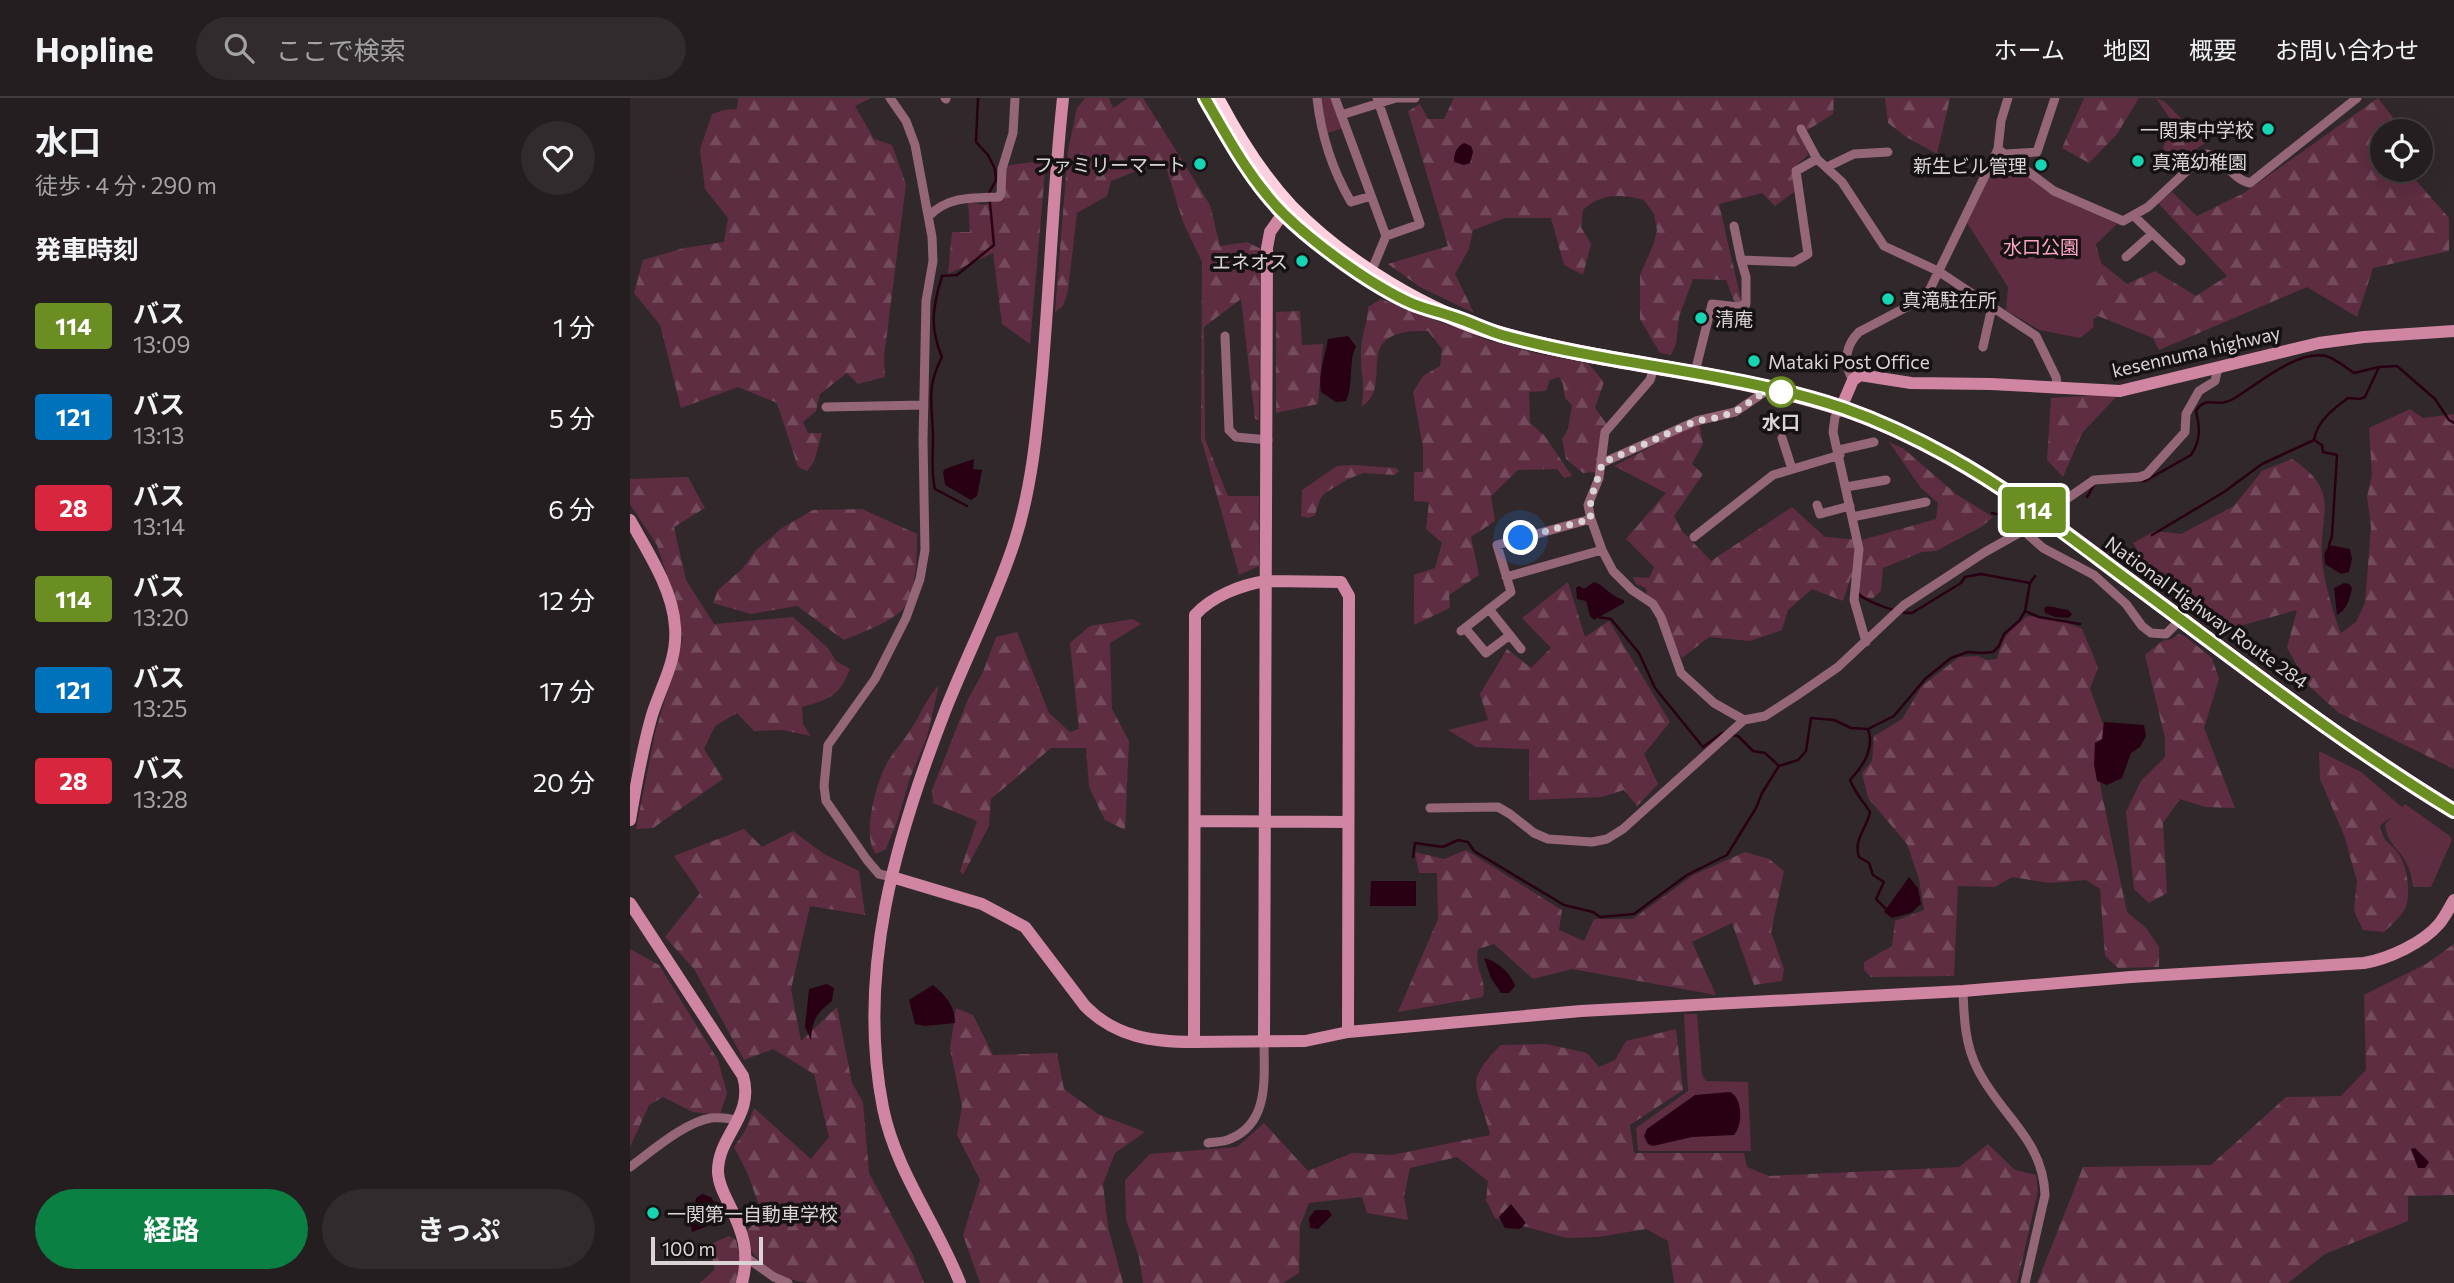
<!DOCTYPE html>
<html lang="ja">
<head>
<meta charset="utf-8">
<style>
	body { margin:0; font-family:Commissioner,"Noto Sans JP",sans-serif; background:#312b2d; color:#f1f3f6; height:100vh; display:flex; flex-direction:column; font-size:26px; white-space:nowrap }
	* { box-sizing:border-box; margin:0 }
	p { font-size:23px; color:#a3a2a5 }
	.icon { flex:none; width:38px; height:38px; fill:none; stroke:currentColor; stroke-width:2; stroke-linecap:round; stroke-linejoin:round }
	.map { position:relative; flex:1; overflow:hidden }
	.panel { display:flex; flex-direction:column; background:#251e20; width:630px }
	.panel>* { flex:none }
	.badge { padding:0 14px; border-radius:5px; font-size:24px; line-height:46px }
	.fabs { position:absolute; left:1740px; top:21px; display:grid; gap:14px }
	.fabs a { display:grid; place-items:center; width:63px; height:63px; border-radius:50%; background:#251e20; box-shadow:0 7px 28px #0002,0 0 0 2px #423c3e; font-size:35px }
	.scale { position:absolute; left:21px; bottom:18px; width:112px; box-sizing:border-box; padding-left:7px; border:4px solid #dad4d6; border-top:0; font-size:19px; line-height:24px; white-space:nowrap; color:#dad4d6; -webkit-text-stroke:5px #161213; paint-order:stroke }
	.you { position:absolute; width:35px; height:35px; margin:-18px; border:5px solid #fff; border-radius:50%; background:#1a73e8; box-shadow:0 0 0 10px #1a73e833 }
	.map>.badge { position:absolute; translate:-50% -50%; box-shadow:0 0 0 4px #fff }
	h2 { padding:0 35px; font-size:26px; line-height:63px }
	.round { display:grid; place-items:center; flex:none; width:74px; height:74px; border-radius:37px; background:#312b2d }
	.overview { display:flex; align-items:center; justify-content:space-between; height:119px; padding:0 35px }
	h1 { font-size:33px; font-weight:700; line-height:52px }
	.button { display:flex; gap:14px; margin-top:auto; padding:14px 35px }
	.button a { flex:1; height:80px; border-radius:42px; background:#0b8043; color:#fff; font-size:28px; font-weight:700; line-height:80px; text-align:center }
	.button a+a { background:#312b2d; color:#f1f3f6 }
	ul { padding:0; list-style:none }
	li { display:flex; align-items:center; gap:21px; height:91px; padding:0 35px }
	li div { flex:1 }
	li b { display:block; font-size:26px }
	li em { font-style:normal }
	li .badge { min-width:77px; font-weight:700; text-align:center }
	header { display:flex; align-items:center; gap:42px; box-sizing:border-box; height:98px; padding:0 35px; background:#251e20; border-bottom:2px solid #423c3e }
	header strong { font-size:33px }
	nav { display:flex; gap:38px; margin-inline-start:auto; font-size:24px }
	.search { width:490px; height:63px; background:#312b2d; display:flex; align-items:center; gap:18px; box-sizing:border-box; padding:0 24px; border-radius:38px; color:#a3a2a5; font-size:26px }
	main { display:flex; flex:1; min-height:0 }
	.map>svg:first-child { display:block }
</style>
</head>
<body>
<header>
<strong>Hopline</strong>
<div class="search"><svg class="icon" aria-label="search" viewBox="0 0 24 24"><circle cx="10" cy="10" r="6"/><path d="M15 15l6 6"/></svg>ここで検索</div>
<nav><a>ホーム</a><a>地図</a><a>概要</a><a>お問い合わせ</a></nav>
</header>
<main>
<section class="panel">
<div class="overview"><div><h1>水口</h1><p>徒歩 · 4 分 · 290 m</p></div><a class="round"><svg class="icon" aria-label="heart" viewBox="0 0 24 24"><path d="M12 20l-8-8c-3-5 5-10 8-4 3-6 11-1 8 4z"/></svg></a></div>
<h2>発車時刻</h2>
<ul>
<li><span class="badge" style="background:#6b8e23;color:#fff">114</span><div><b>バス</b><p>13:09</p></div><em>1 分</em></li>
<li><span class="badge" style="background:#0072bc;color:#fff">121</span><div><b>バス</b><p>13:13</p></div><em>5 分</em></li>
<li><span class="badge" style="background:#d7263d;color:#fff">28</span><div><b>バス</b><p>13:14</p></div><em>6 分</em></li>
<li><span class="badge" style="background:#6b8e23;color:#fff">114</span><div><b>バス</b><p>13:20</p></div><em>12 分</em></li>
<li><span class="badge" style="background:#0072bc;color:#fff">121</span><div><b>バス</b><p>13:25</p></div><em>17 分</em></li>
<li><span class="badge" style="background:#d7263d;color:#fff">28</span><div><b>バス</b><p>13:28</p></div><em>20 分</em></li>
</ul>
<div class="button"><a>経路</a><a>きっぷ</a></div>
</section>
<div class="map">
<svg width="1824" height="1185" viewBox="0 0 1824 1185">
	<defs>
		<pattern id="forest-firs" width="22" height="20" patternUnits="userSpaceOnUse" patternTransform="scale(1.75)"><rect width="22" height="20" fill="#5e2d41"/><path d="M5 1l3.5 6h-7zM16 11l3.5 6h-7z" fill="#744b5c"/></pattern>
	</defs>
	<rect width="100%" height="100%" fill="#31282b"/>
	<path fill="url(#forest-firs)" d="M108,0H241L225,8L244,41L262,47L276,86L254,259L255,279L228,286L217,275L190,296L186,313L173,324L178,335H192L184,364L177,373L168,369L147,305L108,289L51,310L30,227L4,195L13,162L54,150L94,144L98,120L75,91L70,51L82,16L94,12L107,11Z
		M455,0H479L483,10L498,0H513L580,107L590,148L617,144L631,151L629,322L625,321L611,201L574,229L575,341L598,398H629V468L609,477L571,340L572,164L553,124L537,72L530,64L481,83L477,98L447,115L438,193L433,208L425,214L438,52L447,10Z
		M824,0H1204L1203,16L1173,35L1178,57L1163,70L1164,94L1145,108L1132,95L1089,106L1113,210L1104,203L1096,182L1063,181L1049,219L1046,246L1041,257L1030,255L1010,221V177L1024,145L1027,132L1024,116L1014,102C990,96 971,95 953,112L951,129L961,146L953,177L934,167L921,120H875L843,132L839,151L825,176L844,215L790,189L758,166L818,148L778,13L790,6L798,21H814Z
		M1255,0H1320L1307,56L1276,39L1258,25Z
		M1454,0H1509L1487,36L1459,65L1432,50Z
		M1526,0L1535,4L1575,45L1547,64L1531,55L1543,25Z
		M1748,0L1773,33H1752V72H1782V78L1819,120V153L1743,170L1727,219L1677,189L1529,252L1523,240L1468,218L1446,235L1462,132L1471,165L1497,186L1525,173L1566,198L1597,178L1528,105L1542,94L1567,118L1614,95Z
		M416,62L400,246L372,226L363,155L318,176L322,134H340L338,104L354,107L374,99V68Z
		M751,201L857,242L905,255L958,265L974,284L965,310L976,325L966,374L953,375L936,361L932,341L938,331L942,307L935,300L933,286L929,279L920,282L916,293L899,294L900,325L914,337L942,378L934,380L927,371L888,372L861,398L865,423L841,439L849,477L819,497L820,510L784,527V477L805,470L812,445L796,431L799,404L784,403V374H793V350L783,294L793,278L810,268L812,251L798,233C715,230 768,287 731,309C736,289 730,273 731,253C731,239 738,224 738,209Z
		M670,213L672,247L693,246L688,306L646,315V214Z
		M1489,296L1452,335L1433,379L1417,362L1421,300Z
		M1780,311L1793,320L1824,316V671L1709,615L1679,588L1657,550L1667,512L1606,529L1545,493L1519,472L1503,445L1525,433L1551,436L1604,408L1632,373L1662,361C1712,394 1689,413 1692,461C1693,479 1704,519 1711,535L1726,524L1735,505L1741,428L1737,399L1742,377L1739,330Z
		M1069,324L1073,346L1062,366L1073,376L1044,418L1052,433L1081,463L1162,409L1195,439L1232,442L1306,421L1308,405L1291,390L1259,344L1274,351L1326,396L1363,419L1351,429L1306,453L1292,454L1253,470L1251,493L1243,500L1233,499L1221,479L1213,503L1182,491L1158,512L1152,532L1120,543L1079,539L1052,560L1017,497L1016,490L1006,486L1003,479L1019,480L1024,469L996,441L1036,395L984,368Z
		M724,367L766,370L769,373L765,377L733,375L718,381L695,395L690,401L685,417L678,420L671,418L672,392L707,368Z
		M58,379L75,410L44,429L56,482L84,526L163,519L198,550L206,563L220,571C209,599 200,601 172,609L173,626L181,638L152,632L124,633L107,615L85,628L74,651L93,681L23,730L6,731L25,635L53,541L45,502L27,447L0,406V381Z
		M232,411L287,436C287,459 287,485 276,507C268,522 230,535 214,542L167,508L121,516L83,505L88,492L112,471L126,452L152,430L183,412Z
		M938,484L955,539L979,523L1040,624L1014,656L1028,686L1007,708L994,692L972,699L899,702V651L846,649L818,632L858,622L850,596L877,551L901,570L921,550L892,520Z
		M1398,518L1427,521L1452,531L1468,569L1460,591L1475,631L1470,687L1497,814L1516,830L1529,849V869L1488,870L1475,858L1470,791L1456,782L1419,785L1382,779L1365,789L1328,788L1324,878L1241,879L1234,872V864L1262,848L1265,823L1294,812L1289,781L1277,746L1238,700L1232,675L1242,663L1244,638L1272,621L1292,588L1329,559L1348,558L1357,562L1367,561C1373,538 1379,532 1398,518Z
		M503,521L511,526L480,545L482,611L499,643L495,732L475,722L459,689L456,650H421L361,701L359,728L333,777L330,773L347,723L303,705L302,692L338,601L353,574L366,539L387,534L419,615L440,634L449,631L440,545L460,528Z
		M1549,536L1556,539L1582,560L1589,581L1574,630L1605,710L1575,709L1550,701L1533,725L1537,795L1519,805L1504,791L1496,714L1511,683L1535,659V640L1515,557L1532,543L1541,541Z
		M309,587L297,639L280,680L268,721L256,751L246,756C232,739 245,692 253,673C260,657 274,643 283,628C292,614 297,599 309,587Z
		M1689,653L1731,674L1773,710C1767,718 1757,720 1750,728C1755,747 1758,742 1768,755C1777,767 1781,794 1776,809C1772,818 1761,827 1754,834L1733,832L1724,813L1727,783L1714,737L1690,681Z
		M114,731L132,749L163,733L194,756L229,773L235,817L180,808L161,891L171,943L207,909L222,985L233,1004L239,1075L283,1157L294,1185C257,1185 215,1185 179,1185C151,1182 118,1163 115,1134L133,1118L117,1074L104,1049L115,1033L124,1010L181,1061L199,1039L184,976L143,951L114,962L64,871L35,839L70,795L44,758Z
		M836,752L932,812L929,832L954,843L964,821H1003L1063,777L1115,754L1139,761L1154,773L1141,834L1154,871L1152,883L1124,887L1102,825L1062,844L1086,897L942,871L903,881L864,846L848,851C844,873 857,880 853,899L768,914L808,821L807,775H789L785,754L814,761Z
		M1824,846V1097L1778,1098V1123L1695,1156L1658,1185H1407L1453,1069L1581,1067L1656,999L1711,998L1736,972L1734,897L1796,866Z
		M0,851L29,867L88,962L97,995L90,1017L63,1014L33,999L19,1007L0,1049Z
		M326,910L343,917L363,957L427,955L434,991L468,1016L515,1034L485,1055L473,1086L478,1129L493,1185H350L333,1137L350,1082L327,1037L332,1008L320,951Z
		M1046,931L1053,992L1000,1027L1004,1055H1114L1117,1069L1139,1078L1329,1069L1358,1046L1385,1072L1406,1077L1408,1093L1387,1185H1044L1038,1143L1016,1131L968,1139L936,1140L865,1120L856,1102L858,1083L827,1059L780,1070L774,1098L778,1122L737,1115L732,1099L679,1105L670,1128L669,1175L653,1185H513L509,1159L496,1121L495,1082L520,1056L607,1049L634,1025L678,1073L722,1055L762,1057L860,1037C850,990 830,987 871,947L916,946L957,955L969,969L985,962L996,943Z
		M99,1138L106,1142L110,1161L107,1185H70L85,1171L82,1160L83,1145Z"/>
	<path fill="#5e2d41" d="M692,0H703L713,30L698,35L692,18Z
		M1370,57L1423,97L1487,126L1462,150L1461,204L1464,229L1450,240L1409,232L1376,212L1378,189L1337,125Z
		M1775,706L1820,738L1822,742L1801,789H1783C1782,783 1781,776 1779,771C1772,751 1758,750 1755,726Z
		M1054,916H1067L1072,977L1076,983L1118,984L1121,1053H1008L1006,1030L1058,993Z"/>
	<path fill="#290013" d="M834,45L841,48L843,54L840,65L834,67L824,64C824,56 826,49 834,45Z
		M718,238L726,248C718,264 724,286 716,303L706,304L691,294C688,276 695,259 698,241Z
		M344,361L343,371L352,372L347,398L341,402L315,387L313,374L315,371Z
		M1699,447L1720,451L1722,461L1719,474L1711,476L1695,466L1694,456Z
		M964,484C976,488 981,499 994,502V505L964,522L960,518L956,503L947,501L946,490L949,488L954,491Z
		M1714,485L1719,486L1722,490C1720,500 1717,512 1707,517L1704,490Z
		M1418,508L1438,512L1442,516L1439,520L1425,519L1415,515L1414,510Z
		M1474,624L1514,627L1516,638L1510,649L1501,655L1492,680L1477,687L1467,683L1464,667L1465,645L1472,641Z
		M1279,779L1288,790L1291,806L1281,815L1262,820L1254,814Z
		M741,783H786V808H740Z
		M854,860C867,863 881,875 885,888L879,895H871L861,880Z
		M197,886L204,890L202,903C187,915 182,922 181,942L175,929L179,891Z
		M303,887C316,898 325,908 325,925L295,928L285,926L279,902Z
		M1100,994C1113,1000 1113,1027 1104,1037L1062,1039L1023,1048L1018,1046L1014,1038L1017,1031L1065,997Z
		M1785,1050L1799,1064L1795,1070H1788L1781,1051Z
		M72,1096L81,1099L90,1113V1123L62,1134L61,1128L66,1100Z
		M881,1106L896,1125L890,1131L875,1130L869,1119Z
		M685,1112H698L702,1117L688,1131L680,1130L679,1120Z"/>
	<g fill="none" stroke-linecap="round" stroke-linejoin="round">
		<path stroke="#290013" stroke-width="2.5" d="M1509,383H1515L1561,357C1571,342 1570,329 1566,313C1576,296 1587,311 1603,301C1627,287 1666,252 1696,258C1706,261 1715,269 1724,275L1749,269L1767,268L1805,301L1819,322L1824,325
			M1457,399L1464,387
			M337,408L305,391C301,376 303,356 303,341C303,309 295,291 312,259C299,229 303,208 312,178L327,177L364,147L359,95L366,82L365,71L358,57L346,44L348,0
			M1362,415L1371,417L1389,431
			M1522,437L1594,394L1632,366L1684,342
			M1699,447L1702,438L1707,357L1693,354L1692,347L1684,342C1687,323 1703,311 1718,300L1730,301L1735,299L1749,269
			M1405,478L1400,485L1395,513L1409,519L1450,526
			M1228,496C1238,504 1269,516 1282,515L1331,485L1335,479L1351,476L1400,485
			M968,519L981,521L1009,555L1025,590L1073,649L1092,635H1096
			M1238,631C1245,651 1233,668 1220,682C1225,695 1233,703 1240,714C1237,730 1223,742 1229,759L1239,765L1243,777L1254,784L1246,801L1256,811
			M1102,637L1108,638L1123,653L1135,655L1149,668
			M783,759L785,745L813,749L828,742L838,744L844,753L934,807L963,814L970,819L1004,816L1057,777L1097,757L1126,710L1132,695L1149,668L1168,662L1176,653L1181,620L1204,622L1221,630L1238,631L1264,618L1295,581L1321,560L1338,554L1352,555L1363,554L1369,548L1374,536L1389,523L1395,513"/>
		<path stroke="#946677" stroke-width="9" d="M260,0L276,23L285,47L302,139L303,163L296,203L293,342L295,452L290,481L276,520L245,581L198,647L194,688L196,703L237,762L249,776L262,779
			M315,0L316,1
			M687,0C691,36 703,73 721,104L741,98
			M705,0L756,138L744,167L738,172
			M747,0L790,126L756,138
			M768,0H785
			M711,17L766,0
			M1171,31L1187,61L1212,84L1254,148L1308,173L1406,238L1426,279L1428,291
			M1368,51L1371,23L1378,0
			M1376,56L1407,54L1425,0
			M1197,69L1224,56L1258,54
			M299,118C318,98 343,100 369,99L371,95L372,71L383,35L385,0
			M1504,118L1551,163
			M1104,128L1111,162
			M1496,159L1522,136
			M595,238L599,332L606,339L638,342
			M1353,249L1362,209
			M1025,267L1020,282L975,334L969,380L958,407L961,421L972,452L983,473L1002,492L1023,506L1031,519L1051,575L1084,605L1114,622L1135,618L1166,598L1208,569L1274,507L1355,454L1405,426
			M1065,274L1082,206L1109,209L1116,206V179L1111,162L1164,164L1178,156L1166,73L1187,61
			M1223,282C1212,265 1216,247 1229,234L1292,201L1300,191L1368,51L1424,93L1493,123L1518,109L1575,56C1594,57 1600,81 1620,85L1727,0
			M196,309L294,307
			M1211,310L1205,319L1203,334L1229,451L1224,502L1236,544
			M1152,340L1162,371
			M1209,352L1244,344
			M972,365L1066,323L1105,314L1139,291
			M1216,389L1256,382
			M1187,407L1190,416L1220,408
			M1428,407L1464,382L1510,379L1517,376L1555,334L1556,316L1569,293L1585,283L1588,270
			M1222,419L1296,404
			M1394,433L1413,450L1464,477L1496,506L1512,528L1521,535L1536,536L1551,521
			M1064,439L1143,377L1210,357
			M876,479L972,452
			M859,511L891,551
			M835,530L856,555L880,537
			M831,533L881,494L867,447L961,421
			M800,710L868,709L880,716L904,735L918,741L962,744L977,741L993,731L1114,622
			M1333,893C1334,921 1335,947 1348,972C1371,1018 1413,1041 1415,1097L1395,1185
			M578,1045C585,1044 594,1044 600,1041C640,1025 634,979 634,943
			M0,1069C22,1053 55,1024 81,1020C90,1019 100,1021 109,1022
			M117,1160L144,1179L158,1185"/>
		<path stroke="#d086a2" stroke-width="12" d="M1211,310L1223,282L1230,277L1281,285L1361,286L1490,293L1689,245L1734,239L1824,233
			M0,422C18,454 43,492 45,529C48,561 31,588 22,617C12,651 6,687 0,722
			M636,483L711,484L719,498L718,934L675,943L564,944L565,517C582,498 611,487 636,483Z
			M565,723L718,724
			M262,779L352,806L395,829L455,908C485,939 523,944 564,944
			M0,805L113,978C125,1019 87,1037 88,1075C89,1087 94,1096 99,1106C113,1134 120,1154 112,1185
			M718,934L951,913L1333,893L1501,879L1734,865C1758,861 1793,845 1809,826C1815,819 1819,810 1824,802
			M634,943L637,150L640,134L659,107
			M330,1185C307,1126 266,1074 253,1010C226,874 266,739 315,613C337,557 367,499 385,442C402,389 407,332 412,277C420,185 423,92 433,0"/>
		<path stroke="#fecfdf" stroke-width="16" d="M586,0C606,38 630,77 660,109C715,165 797,216 873,237C984,268 1101,274 1211,310C1248,322 1283,339 1318,358C1380,392 1437,436 1494,479C1602,559 1709,643 1824,713"/>
	</g>
	<g fill="none" stroke-linecap="round" stroke-linejoin="round">
		<g stroke="#fff" stroke-width="16">
			<path id="line" d="M575,0C598,40 621,83 654,116C686,147 741,187 781,205C795,211 810,214 824,219C840,224 855,232 872,237C984,268 1102,273 1213,310C1250,323 1286,340 1320,359C1381,393 1436,436 1491,477C1600,557 1708,643 1824,713"/>
		</g>
		<use href="#line" stroke="#6b8e23" stroke-width="10"/>
		<path stroke="#dad4d6" stroke-width="7" stroke-dasharray="0 12.6" d="M891,440L961,421C957,401 968,385 972,365L1066,323L1085,320L1105,314L1139,291L1151,294"/>
	</g>
	<g fill="#15d5b3" stroke="#161213" stroke-width="2.5">
		<circle cx="1638" cy="31" r="7"/>
		<circle cx="1508" cy="63" r="7"/>
		<circle cx="570" cy="66" r="7"/>
		<circle cx="1411" cy="67" r="7"/>
		<circle cx="672" cy="163" r="7"/>
		<circle cx="1258" cy="201" r="7"/>
		<circle cx="1071" cy="220" r="7"/>
		<circle cx="1124" cy="263" r="7"/>
		<circle cx="23" cy="1115" r="7"/>
	</g>
	<circle fill="#fff" stroke="#6b8e23" stroke-width="3.5" cx="1151" cy="294" r="14"/>
	<g text-anchor="middle" dominant-baseline="central" stroke-width="7" stroke-linejoin="round" paint-order="stroke">
		<g font-size="19" fill="#dad4d6" stroke="#161213" text-anchor="start">
			<text x="1624" y="31" text-anchor="end">一関東中学校</text>
			<text x="1522" y="63">真滝幼稚園</text>
			<text x="556" y="66" text-anchor="end">ファミリーマート</text>
			<text x="1397" y="67" text-anchor="end">新生ビル管理</text>
			<text x="658" y="163" text-anchor="end">エネオス</text>
			<text x="1272" y="201">真滝駐在所</text>
			<text x="1085" y="220">清庵</text>
			<text x="1138" y="263">Mataki Post Office</text>
			<text x="37" y="1115">一関第一自動車学校</text>
		</g>
		<g font-size="19" fill="#fda4c6" stroke="#161213">
			<text x="1411" y="148">水口公園</text>
		</g>
		<g font-size="19" fill="#dad4d6" stroke="#161213">
			<text transform="translate(1566 253) rotate(-13)">kesennuma highway</text>
			<text transform="translate(1577 514) rotate(36)">National Highway Route 284</text>
		</g>
		<g font-size="19" font-weight="bold" fill="#dad4d6" stroke="#161213">
			<text x="1151" y="323">水口</text>
		</g>
	</g>
</svg>
<div class="fabs">
<a><svg class="icon" aria-label="locate" viewBox="0 0 24 24"><circle cx="12" cy="12" r="6"/><path d="M12 2v4M12 18v4M2 12h4M18 12h4"/></svg></a>
</div>
<div class="scale">100 m</div>
<div class="you" style="left:891px;top:440px"></div>
<b class="badge" style="left:1404px;top:412px;background:#6b8e23;color:#fff">114</b>
</div>
</main>
</body>
</html>
